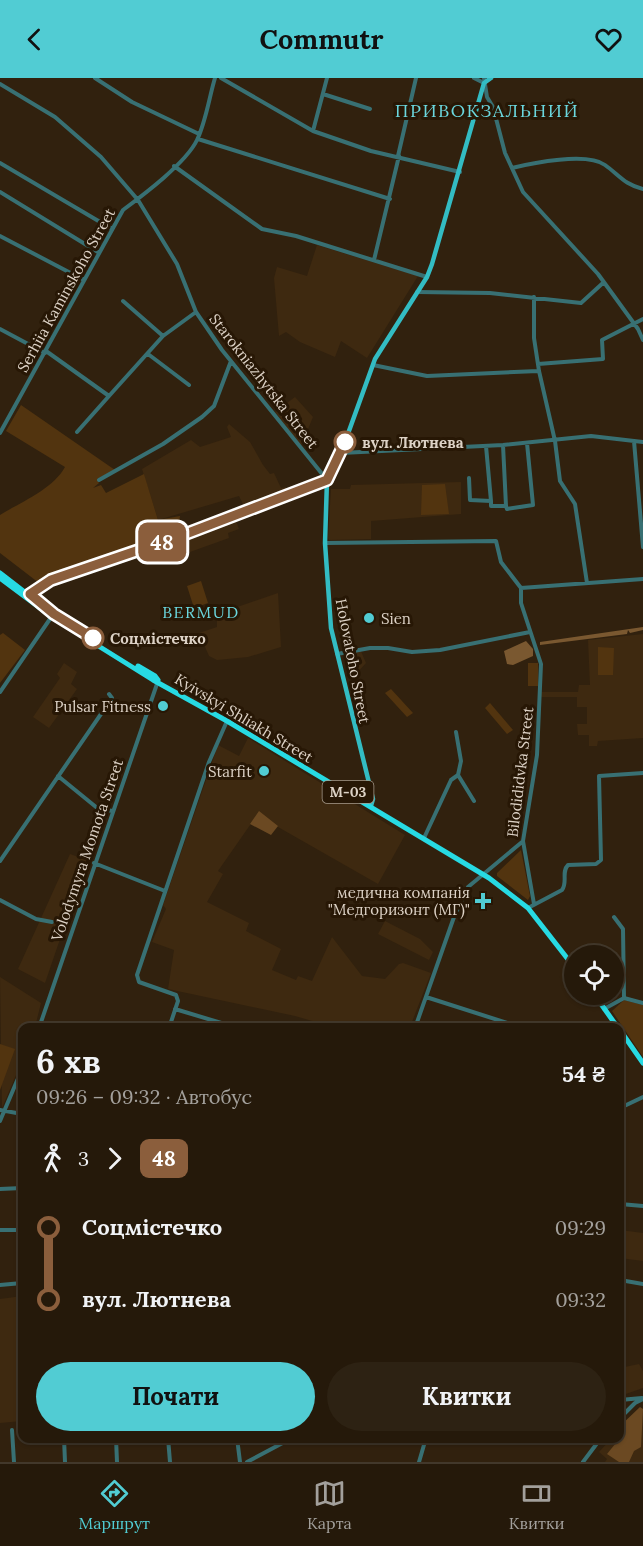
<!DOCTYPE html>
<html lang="uk">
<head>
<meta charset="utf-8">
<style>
	body { margin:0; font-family:Lora,serif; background:#2d2213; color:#f1f3f6; height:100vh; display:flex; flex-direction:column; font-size:22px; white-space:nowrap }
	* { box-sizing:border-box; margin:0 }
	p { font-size:20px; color:#a3a09c }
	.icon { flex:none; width:33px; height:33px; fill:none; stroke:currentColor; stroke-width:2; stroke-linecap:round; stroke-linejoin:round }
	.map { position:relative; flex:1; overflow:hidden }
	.drawer { position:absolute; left:18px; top:945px; width:606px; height:420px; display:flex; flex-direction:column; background:#25190a; border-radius:12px; box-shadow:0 2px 4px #0004,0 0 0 2px #42382b }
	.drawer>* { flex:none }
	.badge { padding:0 12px; border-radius:9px; font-size:21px; line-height:39px }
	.controls { position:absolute; left:564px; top:867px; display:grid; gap:12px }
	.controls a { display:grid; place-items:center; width:60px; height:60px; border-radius:50%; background:#25190a; box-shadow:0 2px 4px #0004,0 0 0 2px #42382b; font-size:30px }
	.map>.badge { position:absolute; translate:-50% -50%; box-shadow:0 0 0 3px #fff }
	.legs { display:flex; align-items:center; gap:9px; height:66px; padding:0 18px; font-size:20px }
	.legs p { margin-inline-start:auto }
	.head { display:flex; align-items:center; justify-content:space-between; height:102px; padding:0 18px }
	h1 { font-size:33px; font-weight:800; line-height:45px }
	.action { display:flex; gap:12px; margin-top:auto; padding:12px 18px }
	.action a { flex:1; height:69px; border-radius:36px; background:#51ccd3; color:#111; font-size:24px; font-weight:800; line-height:69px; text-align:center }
	.action a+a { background:#2d2213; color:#f1f3f6 }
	ul { padding:0 18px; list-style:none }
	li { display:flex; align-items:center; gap:21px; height:72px; font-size:22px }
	li i { display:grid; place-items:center; width:9px; height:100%; margin:0 8px; background:currentColor }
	li i::after { content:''; width:15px; height:15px; margin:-8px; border:4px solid; border-radius:50%; background:#25190a }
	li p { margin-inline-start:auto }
	li:first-child i { background:linear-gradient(#0000 50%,currentColor 0) }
	li:last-child i { background:linear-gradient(currentColor 50%,#0000 0) }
	header { display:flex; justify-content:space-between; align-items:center; height:78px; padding:0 18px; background:#51ccd3; color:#111; font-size:27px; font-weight:800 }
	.menu { display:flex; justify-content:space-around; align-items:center; height:84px; border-top:2px solid #42382b; background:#25190a; font-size:16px; color:#a3a09c }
	.menu a { display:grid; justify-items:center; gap:3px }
	.menu .current { color:#51ccd3 }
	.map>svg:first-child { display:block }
</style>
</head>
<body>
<header><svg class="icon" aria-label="back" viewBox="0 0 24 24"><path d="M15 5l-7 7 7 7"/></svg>Commutr<svg class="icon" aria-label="heart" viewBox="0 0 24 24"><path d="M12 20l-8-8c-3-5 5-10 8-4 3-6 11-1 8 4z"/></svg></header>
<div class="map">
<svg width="643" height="1384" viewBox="0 0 643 1384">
	<rect width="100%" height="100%" fill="#31210e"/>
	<path fill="#3e2910" d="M317,167L418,198L367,280L341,263L335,279L300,264L286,254L279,258L274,200L277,189L307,198Z
		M295,319L313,339L301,368L275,334Z
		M229,346L250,364L263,387L270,396L274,395L281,410L286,409L288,415L245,430L239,418L158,442L142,391L191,362L200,369L231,359L227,349Z
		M461,404V436L371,443V461L329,462L328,460L331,411H350L351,407Z
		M235,440L239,451L228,455L229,460L190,474L184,458Z
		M278,515L281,569L248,579L217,582L209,578L199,555L217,549V536Z
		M643,556V660L598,663L597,668H589V657H578L577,646H587V629H577V619H541L540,614H578L579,607H590L588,562Z
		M360,571L366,585L355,597L348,598L343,576Z
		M64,585L77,594L71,606L77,611L49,650L33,639L60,600L57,596Z
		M248,660L405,757L378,806L257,737L218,793L223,796L207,824L249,845L246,853L281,871L272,892L296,902L298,898L312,903L332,859L362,898L385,901L399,886L403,885L431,895L410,949H333L295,938L168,911L174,872L152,864L166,831L163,827L218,667L239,678Z
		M70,776L87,782L45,905L18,891Z
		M385,843L420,861L433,874L429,882L378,856Z
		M0,899L41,925L35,949L22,950V983L2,1030Z
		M620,1152L643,1155V1183L620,1180Z
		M22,1218V1343L0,1345V1221Z
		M639,1286L643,1293V1310L620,1318V1290Z
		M643,1333V1384H605L607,1381L599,1374L611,1361L620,1360Z"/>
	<path fill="#52340f" d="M21,327L115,392L97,401L99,405L93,410L101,407L106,415L144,396L158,442L180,438L177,456L39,505L0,475V437C21,424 53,411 65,389L6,353Z
		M445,406L449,436L421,437L422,407Z
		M201,503L208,525L194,530L187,508Z
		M3,555L25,572L0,605V557Z
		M598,569L614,570L613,597H598Z
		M528,585H538V608H528Z
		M391,611L413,635L407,639L385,615Z
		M490,625L513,652L507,656L485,630Z
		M521,772L530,818L528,822L497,798V795Z
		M624,922L643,927V979L612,933Z
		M0,966L15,971L0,1012Z"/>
	<path fill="#6b4922" d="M259,733L278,748L271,757L250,746Z
		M640,1329L643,1331L641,1369L634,1373L629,1384H619L607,1376L620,1360V1348Z"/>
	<path fill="#7a5830" d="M643,549V552L630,555L628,552L627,556L540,567V564Z
		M526,563L533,571V578L513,587L507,586L504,573Z"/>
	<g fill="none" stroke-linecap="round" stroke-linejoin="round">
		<path stroke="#387073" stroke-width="4" d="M95,0L132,24L199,56
			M221,0L313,53L371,73L460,94
			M474,0L484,5
			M484,0L487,19L493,29L505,75L523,114L598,196L638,251L643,262
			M0,6L55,39L101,79L138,122L177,186L196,234L222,272L327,402L183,457L51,502L28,519
			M323,16L370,31
			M313,53L327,0
			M198,61L390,121
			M398,78L416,0
			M0,85L112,151
			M174,88L262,151L296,158L427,199
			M512,90C532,85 587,74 605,87C619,97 625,107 643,111
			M0,114L98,174
			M0,158L84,202
			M374,182L399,78
			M417,214L490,215L581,225L604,204
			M534,219V260L539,293L555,363L560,403L575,426L587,505
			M123,223L163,258
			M0,251L45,275
			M46,273L109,318L77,354
			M148,276L189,307
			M538,286L603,281L602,262L643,241
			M373,287L427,298L538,293
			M109,318L163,258L196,234
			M0,355L123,132C143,117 186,85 197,62C206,43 209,20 215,0
			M634,363L643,469
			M341,375L503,367L591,358L643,364
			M469,400L470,422L491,423L486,368
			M99,402L163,366L202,339L214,328L231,283
			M491,423V428H506L503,367
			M506,428L507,431L533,427L527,365
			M325,465L496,463L501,484L521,510
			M337,576L370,570H388L412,574L440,572L530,554
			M0,614L52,538
			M456,654L461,683L458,697L474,723
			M58,698L96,729L112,733
			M424,760L451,702L458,697
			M0,783L112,620L109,616
			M94,785L165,813
			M0,822L36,841L52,844
			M534,826L523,763L537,677L541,586L521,525V510L643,501
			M528,830L562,812C568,804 561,794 568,787L596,786L601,782L599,698L643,695
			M614,839L623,851L624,920
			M426,919L523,950
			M175,931L238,950
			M604,931L624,920L643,925
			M39,950L158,603
			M169,950L178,923L176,917L139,904L137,897L209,684L227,643
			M415,950L454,839L468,809L522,764
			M620,1030L643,1019
			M0,1032L22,1036
			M0,1043L22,991
			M0,1111L22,1110
			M620,1126L643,1128
			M0,1152H22
			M620,1202L643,1206
			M0,1207L22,1205
			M620,1322L642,1320
			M620,1340L635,1325L643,1321
			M12,1352L14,1384
			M64,1360L65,1384
			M116,1360L117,1384
			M168,1360L170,1384
			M237,1360L240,1384
			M247,1384L292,1360
			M419,1384L426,1360
			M583,1384L601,1360"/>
		<path stroke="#33bcc3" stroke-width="4.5" d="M371,728L373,721L331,550L325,465L327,402L341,375L375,281L427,199L432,186L484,5L491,0"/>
		<path stroke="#27dae3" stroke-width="5" d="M0,495L53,536L79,551
			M0,500L52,539L153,602L227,643L489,800L528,830L574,889
			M138,588L155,598L158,602
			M594,916L618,950
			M620,952L643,985"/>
	</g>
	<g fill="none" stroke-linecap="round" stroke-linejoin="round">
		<g stroke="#fff" stroke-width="14">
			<path id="line-1" d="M93,560L54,536L30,516L51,502L183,457L327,402L345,364"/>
		</g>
		<use href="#line-1" stroke="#8b5e3c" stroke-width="9"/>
	</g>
	<g fill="#fff" stroke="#8b5e3c" stroke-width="3">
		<circle cx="345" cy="364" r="10"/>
		<circle cx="93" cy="560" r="10"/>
	</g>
	<g fill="#51ccd3" stroke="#271705" stroke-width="2">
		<circle cx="369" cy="540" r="6"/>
		<circle cx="163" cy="628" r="6"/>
		<circle cx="264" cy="693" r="6"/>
		<path d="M480 814h6v6h6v6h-6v6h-6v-6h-6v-6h6z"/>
	</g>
	<g text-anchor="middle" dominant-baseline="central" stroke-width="6" stroke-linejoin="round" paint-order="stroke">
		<rect fill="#271705" stroke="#a69a8c" stroke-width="1.5" x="322.5" y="703" width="51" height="22" rx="4.5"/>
		<g font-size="14" font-weight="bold" fill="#ddd2c6">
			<text x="348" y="714">М-03</text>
		</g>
		<g font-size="15" fill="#ddd2c6" stroke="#271705">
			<text transform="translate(66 212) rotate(-61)">Serhiia Kaminskoho Street</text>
			<text transform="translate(264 303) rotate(52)">Starokniazhytska Street</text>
			<text transform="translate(353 583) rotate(79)">Holovatoho Street</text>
			<text transform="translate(244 640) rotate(31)">Kyivskyi Shliakh Street</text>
			<text transform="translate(520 694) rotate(-83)">Bilodididvka Street</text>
			<text transform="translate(87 772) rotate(-71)">Volodymyra Momota Street</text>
		</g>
		<g font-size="15" font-weight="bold" fill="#ddd2c6" stroke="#271705" text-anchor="start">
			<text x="362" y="364">вул. Лютнева</text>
			<text x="110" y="560">Соцмістечко</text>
		</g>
		<g font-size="15" fill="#ddd2c6" stroke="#271705" text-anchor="end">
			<text x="381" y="540" text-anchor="start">Sien</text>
			<text x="151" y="628">Pulsar Fitness</text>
			<text x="252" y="693">Starfit</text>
			<text x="470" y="814">медична компанія<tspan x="470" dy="17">"Медгоризонт (МГ)"</tspan></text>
		</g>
		<g font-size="16" letter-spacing="1.5" fill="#6bd7de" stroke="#271705">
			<text x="201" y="534">BERMUD</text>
		</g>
		<g font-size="18" letter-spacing="1.5" fill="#6bd7de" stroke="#271705">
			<text x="487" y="32">ПРИВОКЗАЛЬНИЙ</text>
		</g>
	</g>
</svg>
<div class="controls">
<a><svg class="icon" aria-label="locate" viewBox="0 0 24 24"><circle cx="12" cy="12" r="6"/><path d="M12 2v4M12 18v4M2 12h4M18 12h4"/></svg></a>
</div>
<b class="badge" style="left:162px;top:464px;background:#8b5e3c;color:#fff">48</b>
<section class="drawer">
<div class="head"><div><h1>6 хв</h1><p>09:26 – 09:32 · Автобус</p></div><b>54 ₴</b></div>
<div class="legs"><svg class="icon" aria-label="walk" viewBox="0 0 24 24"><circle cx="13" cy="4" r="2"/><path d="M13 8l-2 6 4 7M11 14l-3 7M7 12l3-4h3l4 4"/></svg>3<svg class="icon" aria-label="forward" viewBox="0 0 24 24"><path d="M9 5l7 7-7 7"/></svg><b class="badge" style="background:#8b5e3c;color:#fff">48</b></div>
<ul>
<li><i style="color:#8b5e3c"></i><b>Соцмістечко</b><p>09:29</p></li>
<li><i style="color:#8b5e3c"></i><b>вул. Лютнева</b><p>09:32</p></li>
</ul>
<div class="action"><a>Почати</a><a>Квитки</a></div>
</section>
</div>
<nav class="menu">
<a class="current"><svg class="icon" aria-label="directions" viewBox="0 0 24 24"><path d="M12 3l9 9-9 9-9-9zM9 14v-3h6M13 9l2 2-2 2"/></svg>Маршрут</a>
<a><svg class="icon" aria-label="map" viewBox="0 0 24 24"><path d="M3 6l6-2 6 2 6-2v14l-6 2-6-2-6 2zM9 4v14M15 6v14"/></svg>Карта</a>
<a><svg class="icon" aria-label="tickets" viewBox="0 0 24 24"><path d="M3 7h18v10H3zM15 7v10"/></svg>Квитки</a>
</nav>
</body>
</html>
